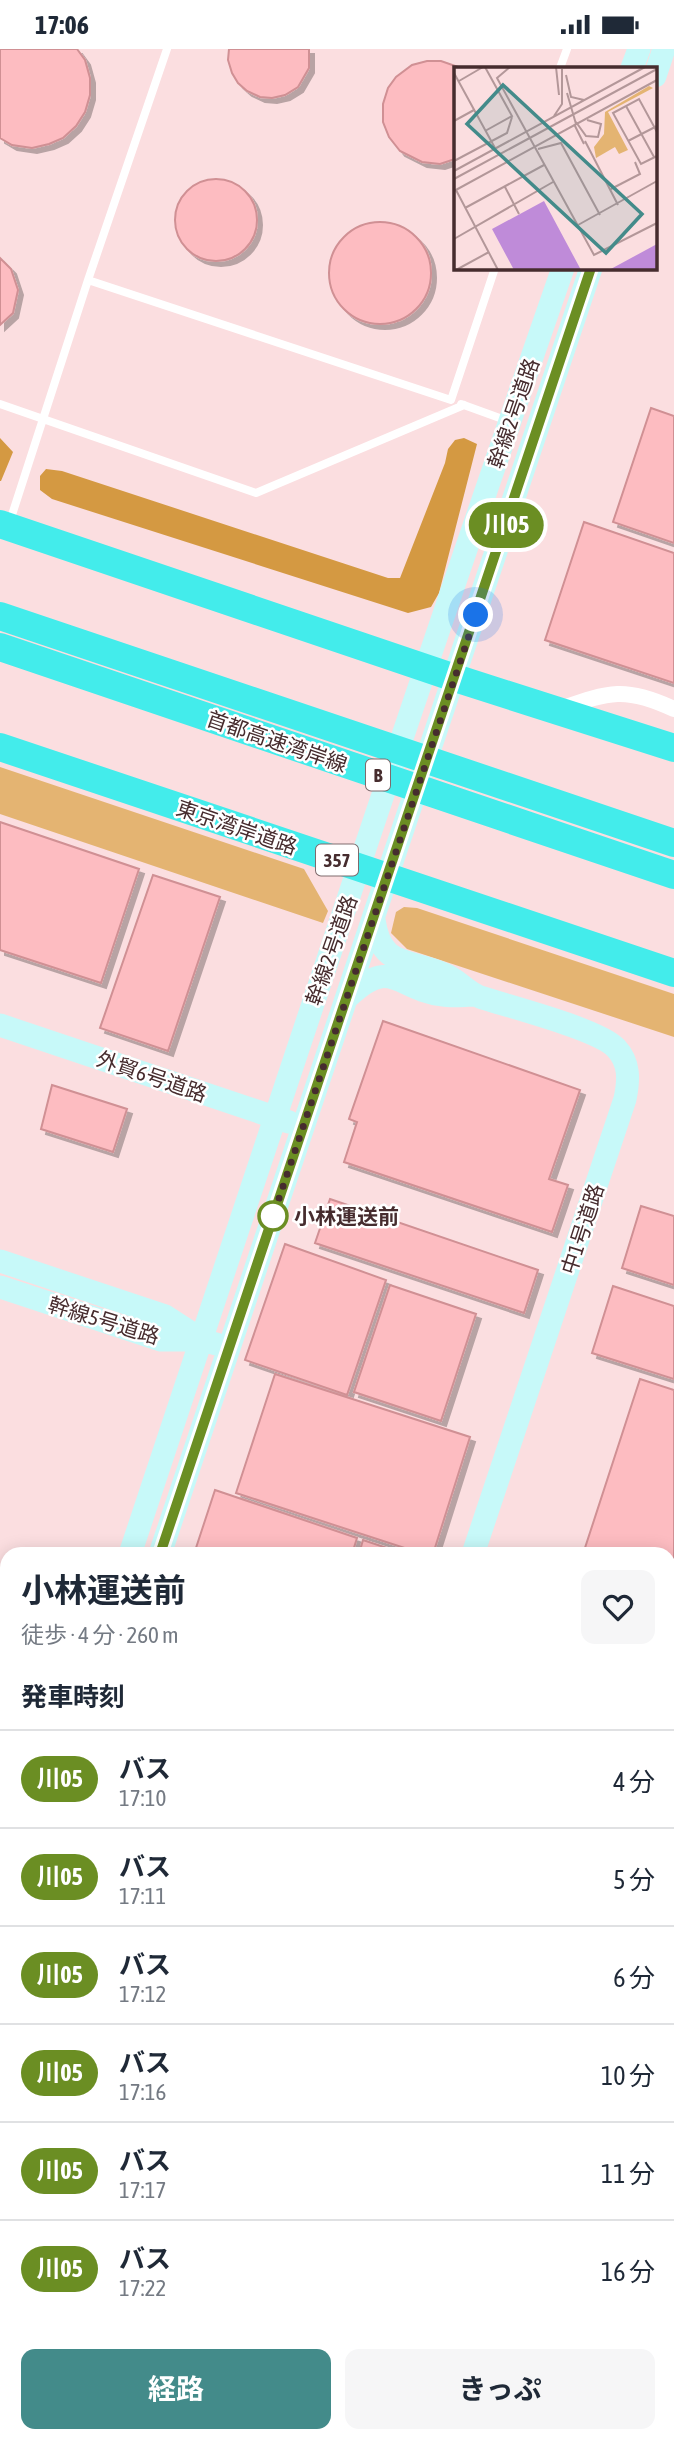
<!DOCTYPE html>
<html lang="ja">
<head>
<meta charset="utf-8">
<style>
	body { margin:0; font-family:"Asap Condensed","Noto Sans JP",sans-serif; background:#f6f6f7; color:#1f2937; height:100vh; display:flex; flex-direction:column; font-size:26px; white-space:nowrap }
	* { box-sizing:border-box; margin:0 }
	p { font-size:23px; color:#747a83 }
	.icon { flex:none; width:38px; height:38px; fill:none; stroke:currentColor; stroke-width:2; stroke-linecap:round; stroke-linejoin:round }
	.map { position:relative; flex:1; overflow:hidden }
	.drawer { position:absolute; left:0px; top:1498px; width:676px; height:896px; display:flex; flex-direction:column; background:#fff; border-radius:21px 21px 0 0; box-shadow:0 4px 18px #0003 }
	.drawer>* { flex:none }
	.badge { padding:0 14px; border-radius:23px; font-size:24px; line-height:46px }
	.you { position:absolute; width:35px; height:35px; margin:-18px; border:5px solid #fff; border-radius:50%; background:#1a73e8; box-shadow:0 0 0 10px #1a73e833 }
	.map>.badge { position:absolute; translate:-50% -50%; box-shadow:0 0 0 4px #fff }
	h2 { padding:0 21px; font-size:26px; line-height:63px }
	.round { display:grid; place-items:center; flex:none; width:74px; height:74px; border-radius:14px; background:#f6f6f7 }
	.summary { display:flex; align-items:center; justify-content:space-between; height:119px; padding:0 21px }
	h1 { font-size:33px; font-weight:700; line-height:52px }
	.cta { display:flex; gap:14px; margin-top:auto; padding:14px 21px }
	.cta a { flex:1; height:80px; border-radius:14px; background:#438b8a; color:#fff; font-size:28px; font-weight:700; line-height:80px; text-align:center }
	.cta a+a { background:#f6f6f7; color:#1f2937 }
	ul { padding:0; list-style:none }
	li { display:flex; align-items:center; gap:21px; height:98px; padding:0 21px; border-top:2px solid #e0e1e3 }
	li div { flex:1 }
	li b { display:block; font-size:26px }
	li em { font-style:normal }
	li .badge { min-width:77px; font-weight:700; text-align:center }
	.status { display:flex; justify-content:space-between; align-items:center; height:49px; padding:0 35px; background:#fff; direction:ltr }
	.status svg { height:19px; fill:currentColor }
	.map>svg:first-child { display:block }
</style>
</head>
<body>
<div class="status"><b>17:06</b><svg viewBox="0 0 49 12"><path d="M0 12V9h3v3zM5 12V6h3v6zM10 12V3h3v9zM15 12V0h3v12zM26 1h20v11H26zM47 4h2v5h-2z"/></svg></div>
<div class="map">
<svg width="674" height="2394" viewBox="0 0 674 2394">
	<defs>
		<filter id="shadow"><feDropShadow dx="5" dy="5" stdDeviation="0" flood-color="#0004"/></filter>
	</defs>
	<rect width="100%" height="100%" fill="#fbdee0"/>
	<path fill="#e4b472" d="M0,718L304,820L328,862L323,874L0,765Z
		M404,858L417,859L674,945V988L407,900L391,884L396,863Z"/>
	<path fill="#d49942" d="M0,389L13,403L1,432H0Z
		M464,389L477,395L439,544L431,558L408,564L52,450L40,441V427L46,420L62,422L388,529H400L445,414L448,400L455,391Z"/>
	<path fill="#fdbcc1" stroke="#d09094" stroke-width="2" filter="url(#shadow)" d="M0,0H77L85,11L90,29V46L85,63L76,77L63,89L49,95L32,99L12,96L0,89Z
		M229,0H309V19L298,38L285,46L272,49L260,48L247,42L238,34L232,24L228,11Z
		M427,12H441L461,19H455V110L440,115L422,113L400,102L389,88L383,73V55L388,39L396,28L412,16Z
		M175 171a41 41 0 1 1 82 0a41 41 0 1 1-82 0Z
		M329 224a51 51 0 1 1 102 0a51 51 0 1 1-102 0Z
		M0,209L11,220L18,241L13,264L0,276Z
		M651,359L674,367V494L613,473Z
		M584,473L674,504V634L545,591Z
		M0,773L139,820L101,934L0,901Z
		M153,826L220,848L168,1002L100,979Z
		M383,972L580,1041L549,1130L568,1136L552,1183L344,1113L357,1073L349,1070Z
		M52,1036L127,1060L113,1103L41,1080Z
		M330,1150L538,1221L524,1264L315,1194Z
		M641,1157L674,1167V1236L622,1219Z
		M285,1195L386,1231L347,1346L245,1311Z
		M390,1236L476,1265L441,1372L354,1343Z
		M613,1237L674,1257V1330L592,1304Z
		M275,1325L470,1388L433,1505H423L236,1444Z
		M640,1330L674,1341V1570L668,1568V1505H583Z
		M215,1441L357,1489L352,1505H194Z
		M363,1491L405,1505H359Z
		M7,2099V2152L0,2150V2120Z
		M0,2188L7,2190V2334L0,2331Z
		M668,2193L674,2195V2384L668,2382Z
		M142,2387H315L312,2394H159Z
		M331,2387H483L480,2394H329Z
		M556,2387H658L674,2394H553Z"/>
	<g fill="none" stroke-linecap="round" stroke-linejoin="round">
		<path stroke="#fff" stroke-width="8" d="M560,19L567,0
			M88,231L451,351L495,219
			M0,355L256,444L464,356
			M461,355L508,372
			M10,472L88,231L167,0
			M668,1904L674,1906"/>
		<path stroke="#fff" stroke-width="16" d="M560,660C609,643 625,637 674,660"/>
		<path stroke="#c7f9f9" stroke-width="23" d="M632,19L639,0
			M655,27L664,0
			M374,871C381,919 407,909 444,925C457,930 467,943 480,948C510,958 598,980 616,999C630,1014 629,1031 625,1050L473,1505
			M348,948C392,906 397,941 443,946C453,948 465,946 476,946
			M0,976L289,1073
			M0,1212L165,1267L202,1291L216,1295
			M0,1238L161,1291H202
			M130,1505C273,1076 414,646 563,219
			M160,1505L591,219
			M668,1715L674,1698
			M668,1792L674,1776
			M0,1938L7,1916
			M668,2101L674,2103
			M668,2131L674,2133
			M0,2367L7,2369
			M60,2387L81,2394"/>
		<path stroke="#43eceb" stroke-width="28" d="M0,475L455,629L674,699
			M0,567L674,794
			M0,598L674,826
			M0,698L674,924"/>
	</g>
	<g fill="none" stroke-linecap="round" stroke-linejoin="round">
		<g stroke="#fff" stroke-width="16">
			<path id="line" d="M160,1505L591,219"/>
		</g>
		<use href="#line" stroke="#6b8e23" stroke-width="10"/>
		<path stroke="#462c2e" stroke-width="7" stroke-dasharray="0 12.6" d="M273,1167L270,1176L476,566"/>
	</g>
	<circle fill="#fff" stroke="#6b8e23" stroke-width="3.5" cx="273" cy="1167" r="14"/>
	<g text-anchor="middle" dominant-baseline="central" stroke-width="5" stroke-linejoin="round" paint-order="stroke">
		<g fill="#fff" stroke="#7e6b6d" stroke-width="2">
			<rect x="366" y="710.5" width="24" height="31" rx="5"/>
			<rect x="316" y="795.5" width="42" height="31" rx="5"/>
		</g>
		<g font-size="19" font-weight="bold" fill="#462c2e">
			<text x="378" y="726">B</text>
			<text x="337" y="811">357</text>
		</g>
		<g font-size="21" fill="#462c2e" stroke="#fff">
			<text transform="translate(513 364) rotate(-71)">幹線2号道路</text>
			<text transform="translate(277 692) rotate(19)">首都高速湾岸線</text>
			<text transform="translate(237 778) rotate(19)">東京湾岸道路</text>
			<text transform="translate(331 901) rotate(-71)">幹線2号道路</text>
			<text transform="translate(152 1027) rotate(19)">外貿6号道路</text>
			<text transform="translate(582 1180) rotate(-72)">中1号道路</text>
			<text transform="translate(104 1271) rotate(17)">幹線5号道路</text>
		</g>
		<g font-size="21" font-weight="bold" fill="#462c2e" stroke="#fff" text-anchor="start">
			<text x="294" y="1167">小林運送前</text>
		</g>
	</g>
	<g transform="translate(454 18)">
		<rect width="203" height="203" fill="#fbdee0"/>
		<path d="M195,19L199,21L154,45L174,83L165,87L161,80L142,91L140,80L150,67L151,45Z" fill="#e4b472"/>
		<path d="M90,134L127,203H60L38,162ZM203,177V203H155Z" fill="#bf8bd9"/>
		<path fill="none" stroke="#b39799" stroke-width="2" d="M31,0L58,49L31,64M56,0L43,11L140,188L203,156M102,0L105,28M0,6L41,81M112,8L117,30L130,33M5,14L29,0M113,26L122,57M172,39L200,90M100,49L108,37V2M0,54L20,43M122,55L132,69L144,70L147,57L133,53M120,57L130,77M203,65L185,32L159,46L187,97L203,89M131,74L164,138M174,74L203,59M84,82L107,76L146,148M0,94L53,66L58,50M0,104L191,0M0,112L203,2M51,120L65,147M157,122L186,107L181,95M2,123L44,203M0,124L203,13M11,141L90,98M124,158L203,114M0,172L99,115M2,203L35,185"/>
		<path fill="#438b8a" fill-opacity="0.15" stroke="#438b8a" stroke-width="3.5" d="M49,18L188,147L152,186L13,57Z"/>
		<rect width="203" height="203" fill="none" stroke="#462c2e" stroke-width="3.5"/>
	</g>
</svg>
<div class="you" style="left:476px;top:566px"></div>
<b class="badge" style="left:506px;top:476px;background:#6b8e23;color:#fff">川05</b>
<section class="drawer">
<div class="summary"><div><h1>小林運送前</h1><p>徒歩 · 4 分 · 260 m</p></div><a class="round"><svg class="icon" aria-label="heart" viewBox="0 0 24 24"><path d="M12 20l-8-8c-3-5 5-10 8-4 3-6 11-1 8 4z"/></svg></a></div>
<h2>発車時刻</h2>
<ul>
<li><span class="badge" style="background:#6b8e23;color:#fff">川05</span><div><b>バス</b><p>17:10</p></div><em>4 分</em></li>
<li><span class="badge" style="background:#6b8e23;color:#fff">川05</span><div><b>バス</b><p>17:11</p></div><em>5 分</em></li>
<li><span class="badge" style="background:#6b8e23;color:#fff">川05</span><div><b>バス</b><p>17:12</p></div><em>6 分</em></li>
<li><span class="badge" style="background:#6b8e23;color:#fff">川05</span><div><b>バス</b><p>17:16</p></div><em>10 分</em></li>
<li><span class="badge" style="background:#6b8e23;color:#fff">川05</span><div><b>バス</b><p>17:17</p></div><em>11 分</em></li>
<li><span class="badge" style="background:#6b8e23;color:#fff">川05</span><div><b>バス</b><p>17:22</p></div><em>16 分</em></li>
</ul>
<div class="cta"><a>経路</a><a>きっぷ</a></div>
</section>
</div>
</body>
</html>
